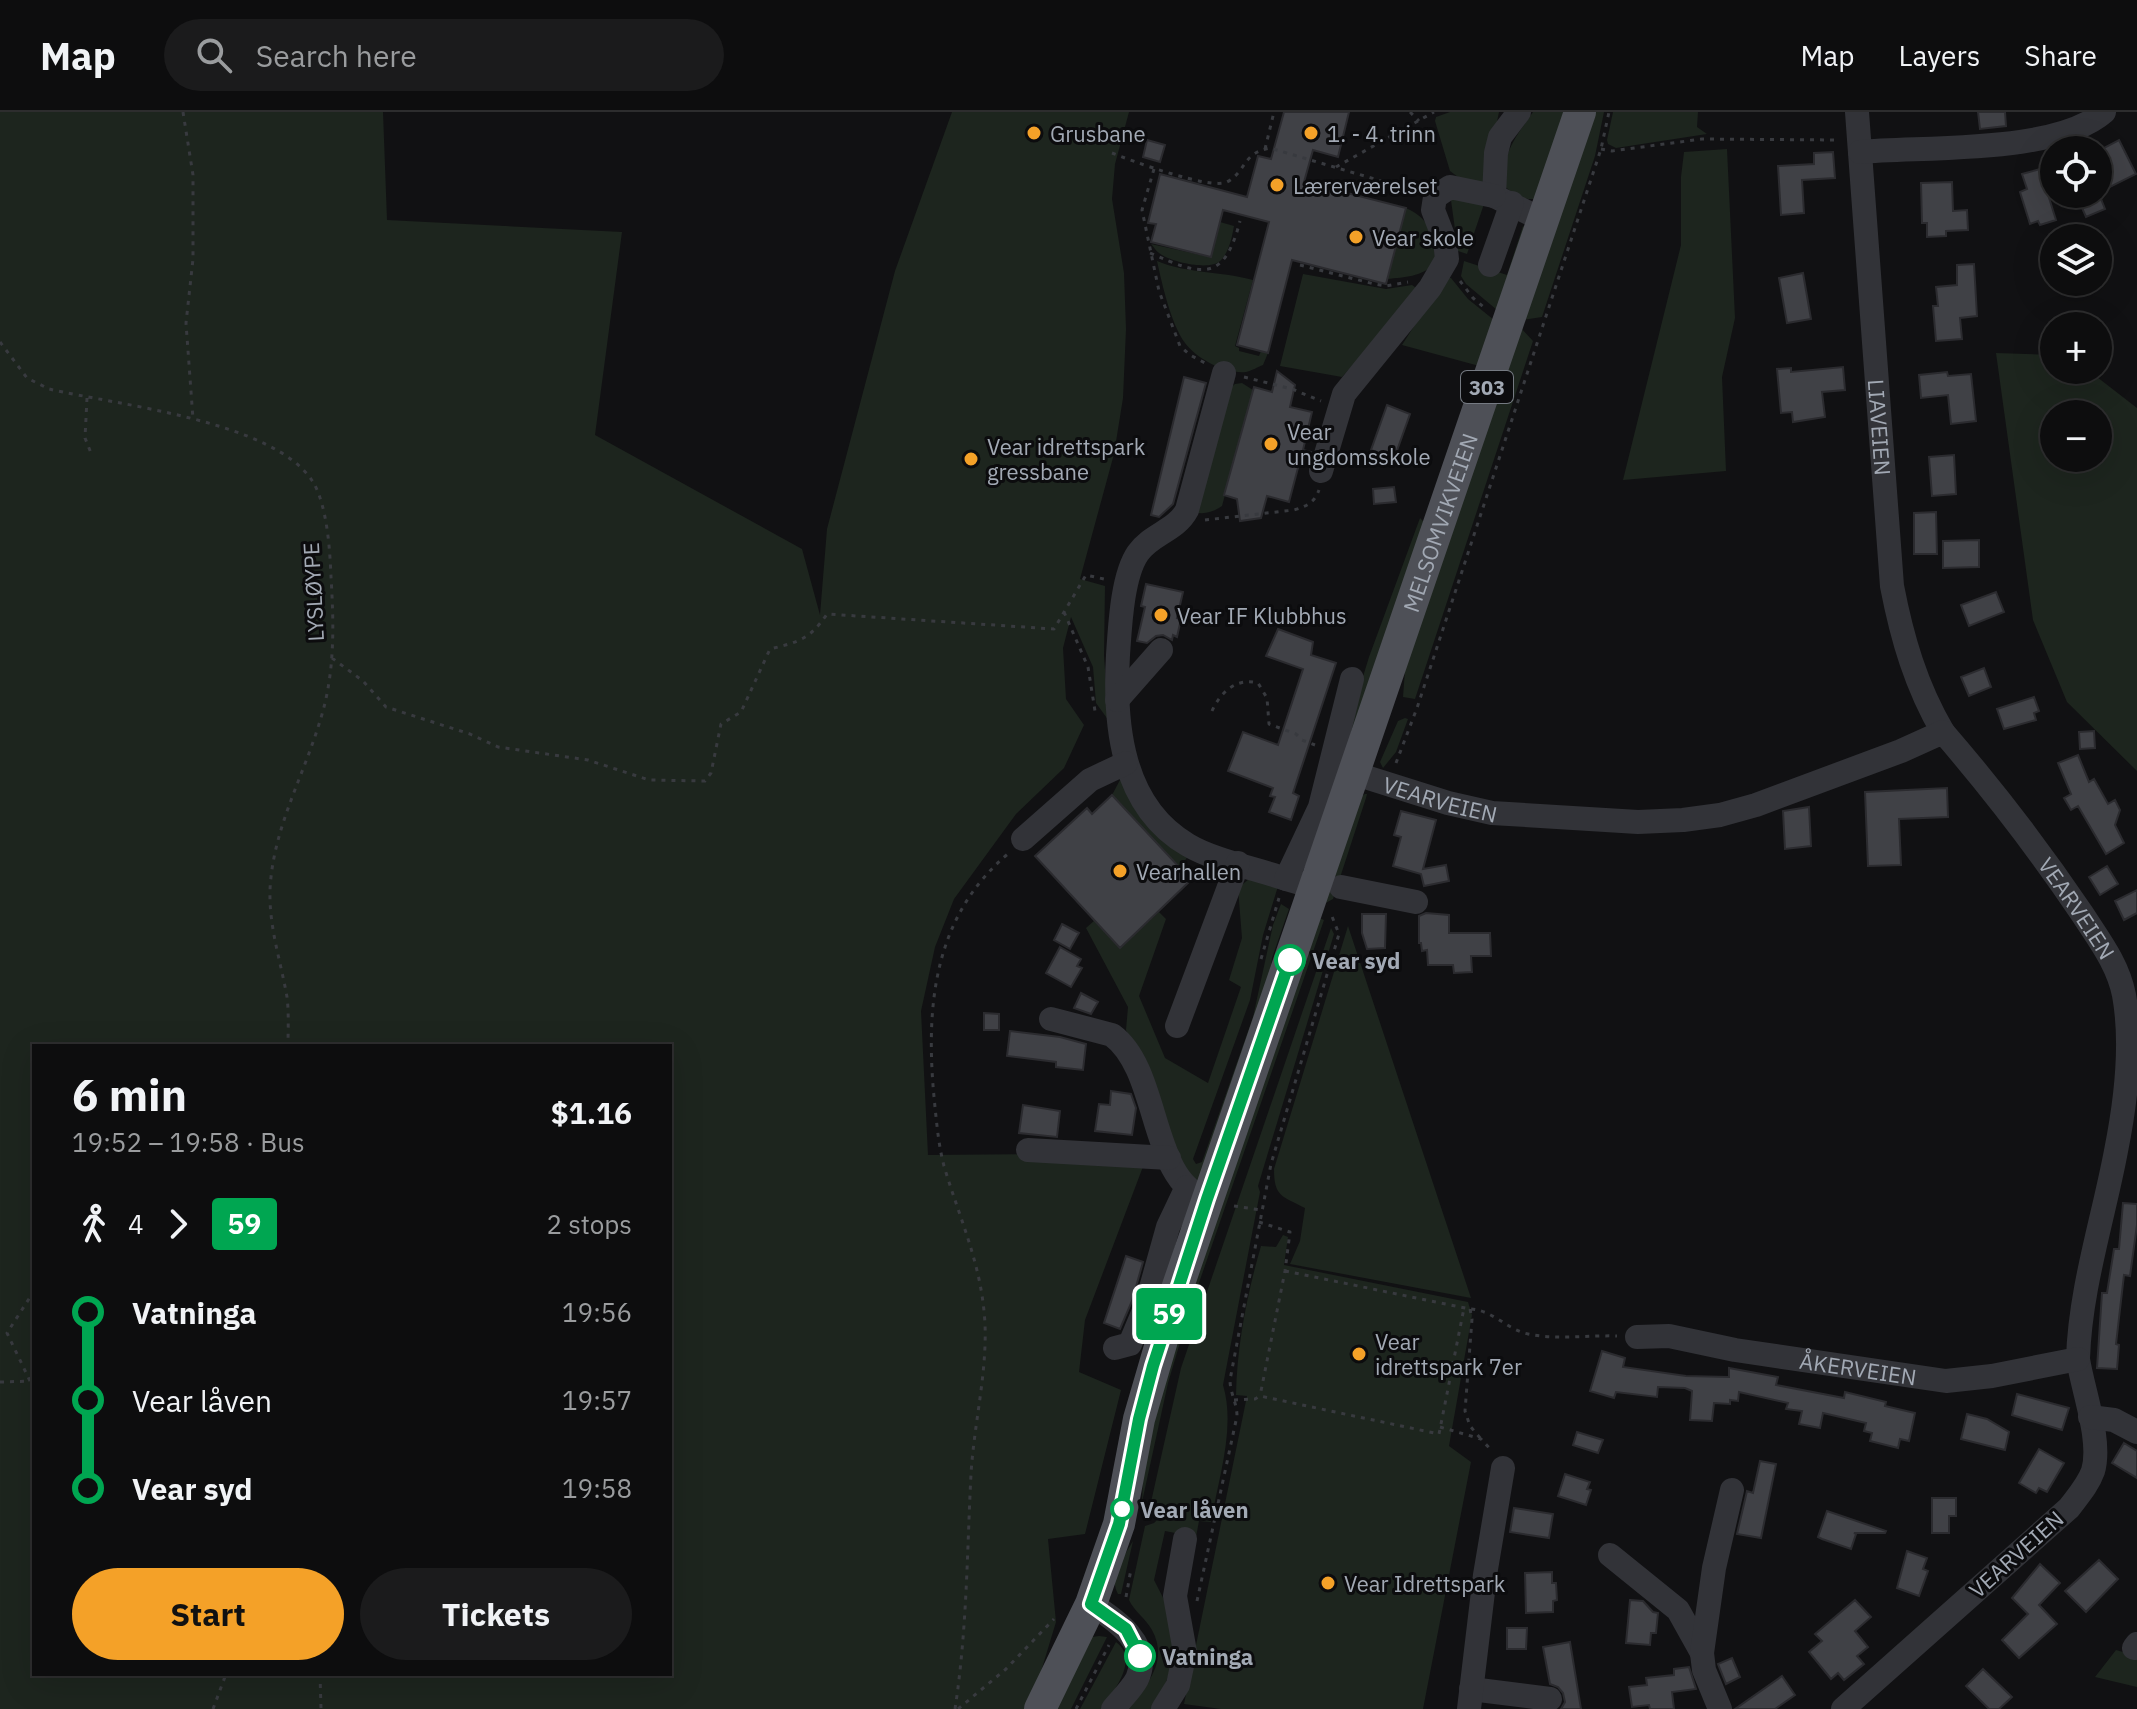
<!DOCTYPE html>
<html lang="en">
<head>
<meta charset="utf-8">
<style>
	body { margin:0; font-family:"IBM Plex Sans",sans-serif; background:#1b1b1c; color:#f1f3f6; height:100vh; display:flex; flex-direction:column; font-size:30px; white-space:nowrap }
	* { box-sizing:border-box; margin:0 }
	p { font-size:26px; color:#9a9c9e }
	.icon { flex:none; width:44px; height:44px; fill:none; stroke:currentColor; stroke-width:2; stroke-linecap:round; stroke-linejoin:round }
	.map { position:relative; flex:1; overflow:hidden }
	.details { position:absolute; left:32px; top:932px; width:640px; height:632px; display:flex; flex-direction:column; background:#0d0d0e; border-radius:0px; box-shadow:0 8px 32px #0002,0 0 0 2px #2d2d2e }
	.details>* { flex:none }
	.badge { padding:0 16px; border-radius:6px; font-size:28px; line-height:52px }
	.buttons { position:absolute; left:2040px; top:24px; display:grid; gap:16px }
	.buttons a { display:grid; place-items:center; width:72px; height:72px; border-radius:50%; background:#0d0d0e; box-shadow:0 8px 32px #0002,0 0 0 2px #2d2d2e; font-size:40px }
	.map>.badge { position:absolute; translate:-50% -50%; box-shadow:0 0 0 4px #fff }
	.legs { display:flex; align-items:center; gap:12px; height:88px; padding:0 40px; font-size:26px }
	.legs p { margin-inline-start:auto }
	.overview { display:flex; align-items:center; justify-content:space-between; height:136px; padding:0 40px }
	h1 { font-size:44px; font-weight:700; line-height:60px }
	.cta { display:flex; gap:16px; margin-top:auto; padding:16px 40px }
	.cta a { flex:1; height:92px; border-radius:48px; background:#f4a128; color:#111; font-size:32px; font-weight:700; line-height:92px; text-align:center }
	.cta a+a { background:#1b1b1c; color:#f1f3f6 }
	ul { padding:0 40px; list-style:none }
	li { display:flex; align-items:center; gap:28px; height:88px; font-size:30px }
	li i { display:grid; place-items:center; width:12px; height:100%; margin:0 10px; background:currentColor }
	li i::after { content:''; width:20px; height:20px; margin:-10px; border:6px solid; border-radius:50%; background:#0d0d0e }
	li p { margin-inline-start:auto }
	li:first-child i { background:linear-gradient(#0000 50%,currentColor 0) }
	li:last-child i { background:linear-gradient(currentColor 50%,#0000 0) }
	header { display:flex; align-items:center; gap:48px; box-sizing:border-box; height:112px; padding:0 40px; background:#0d0d0e; border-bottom:2px solid #2d2d2e }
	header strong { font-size:38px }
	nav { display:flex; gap:44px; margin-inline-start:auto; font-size:28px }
	.search { width:560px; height:72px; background:#1b1b1c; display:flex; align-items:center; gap:20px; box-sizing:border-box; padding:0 28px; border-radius:44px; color:#9a9c9e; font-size:30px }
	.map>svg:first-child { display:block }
</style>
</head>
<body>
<header>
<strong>Map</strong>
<div class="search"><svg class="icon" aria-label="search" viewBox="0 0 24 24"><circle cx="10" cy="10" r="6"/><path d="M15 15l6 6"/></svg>Search here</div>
<nav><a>Map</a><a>Layers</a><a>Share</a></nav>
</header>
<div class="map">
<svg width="2137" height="1597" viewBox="0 0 2137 1597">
	<rect width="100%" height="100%" fill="#111113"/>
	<path fill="#1d251e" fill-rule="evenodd" d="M0,0H383L387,108L622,120L595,323L802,437L820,503L827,417L895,159L952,0H1129L1115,52L1112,87L1124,161L1126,217L1123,286L1114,342L1080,467L1105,474L1104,544L1109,609L1096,591L1093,555L1071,505L1063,536L1066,587L1084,613L1064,656L1016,702L954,787L935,835L921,899L928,1043L1052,1042L1144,1052L1085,1208L1079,1260L1121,1278L1085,1422L1048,1427L1056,1510L1036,1576L1024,1597H0ZM34,934H670V1562H34Z
		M1450,0H1499L1484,74L1458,65L1450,59L1435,9L1436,5Z
		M1533,0H1570L1536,87C1522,88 1514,82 1503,73C1503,40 1515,26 1533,0Z
		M1591,0H1604L1595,44L1542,205L1523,208L1521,216L1533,229L1415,587L1403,585L1406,545Z
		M1613,0H1698L1697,15L1707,22L1616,36L1608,32L1607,28Z
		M1727,37L1735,206L1722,265L1726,359L1623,368L1681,133V65L1684,40Z
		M1450,81L1485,89L1467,142L1458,139Z
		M1406,96C1431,107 1436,126 1435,152C1420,165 1406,165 1387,167Z
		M1220,110L1234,114C1232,125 1229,141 1220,149C1210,159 1170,150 1159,141C1156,139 1154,135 1151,132L1210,145Z
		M1523,114L1527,117L1483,255L1402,233L1445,166H1451L1468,187L1494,208L1497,198L1466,172L1461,164L1464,149L1507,163Z
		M1157,149C1188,162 1221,159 1253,168L1235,234L1239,236V239L1259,244L1261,239L1268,241L1263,253C1258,255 1251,259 1246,260C1225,262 1197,247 1185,231C1171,212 1162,172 1157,149Z
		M1303,162L1386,177L1412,173L1419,178L1418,181L1342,265L1280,254Z
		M1996,241L2054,243V258H2088L2137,296V659L2067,590L2033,508ZM2054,302H2098V346H2054Z
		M1242,271L1253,278L1222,394C1213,400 1204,403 1194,400L1228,278L1235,272Z
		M1420,406L1427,413L1362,611L1328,679L1369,545Z
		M1405,606L1408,607L1396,640L1383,656L1380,650L1398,609Z
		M1120,668L1188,744L1180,756L1112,683Z
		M1365,682H1367L1366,686L1333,787L1322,793L1360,685Z
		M1249,767L1279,771L1263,823L1250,888L1193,1047L1196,1052L1202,1050L1253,905L1273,813L1281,792L1289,797L1272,846L1268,877L1203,1069L1188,1067L1126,918L1128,895L1086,816L1095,808L1121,835L1159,800L1166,807L1139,884L1165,946L1208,971L1241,875L1229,868L1242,826L1238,776Z
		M1317,805L1324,808L1190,1197L1168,1271L1142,1390L1144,1337L1150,1306Z
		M1348,814L1471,1186L1290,1152L1300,1129L1305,1096C1282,1084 1274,1085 1274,1057Z
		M1331,816L1334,822L1258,1074L1260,1080L1223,1273C1236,1316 1218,1367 1211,1410L1199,1409L1196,1425L1165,1419L1154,1468L1182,1523L1160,1588L1152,1597H1128C1147,1573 1169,1549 1152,1518C1146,1507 1134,1499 1129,1488L1145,1414L1154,1411L1157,1408L1158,1398L1151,1390L1181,1256Z
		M1283,1123L1288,1125L1284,1153L1468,1190L1472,1203L1449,1334L1471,1350L1423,1597H1221L1184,1592L1247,1284L1236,1283C1237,1233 1247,1182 1261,1134L1276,1135Z
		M1133,1429L1121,1482H1118C1108,1464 1124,1445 1133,1429Z
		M1099,1524L1107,1525L1071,1597H1050L1092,1525Z
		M1116,1530C1140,1548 1113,1580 1101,1597H1080Z
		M2116,1538L2137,1544V1575L2095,1565Z"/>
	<path fill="#404146" stroke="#2b2b2f" stroke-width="2" d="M1284,0H1349L1338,45L1313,38L1304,70L1406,96L1386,172L1292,148L1268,241L1237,233L1269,110L1223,98L1211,145L1151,130L1156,112L1148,111L1160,62L1247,85L1258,44L1271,47Z
		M1978,0H2005L2006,14L1980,17Z
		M1147,28L1165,33L1160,50L1143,45Z
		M2119,28L2136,62L2098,81V39Z
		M1833,40L1835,66L1802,68L1804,101L1781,103L1778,54L1814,52V41Z
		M2040,57L2056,108L2040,113L2038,109L2030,112L2020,80L2027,77L2022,62Z
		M1952,70L1953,99L1967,98L1968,118L1946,119V124L1927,125V111H1922L1921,71Z
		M2076,82H2099L2105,97L2086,105Z
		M1974,152L1977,204L1960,206L1962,227L1936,229L1933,194H1938L1936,175L1957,173V153Z
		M1803,161L1811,207L1787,211L1779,166Z
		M1843,255L1845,278L1822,280L1825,305L1793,310L1792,300L1781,301L1777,257L1791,256V260Z
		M1277,259L1295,273L1290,295L1312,300L1303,338L1311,340L1307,354L1299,352L1289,390L1267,384L1261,406L1240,409L1237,387L1224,383L1254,275L1272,280Z
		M1947,260L1948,264L1971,262L1976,309L1951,312L1948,283L1921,286L1919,263Z
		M1184,265L1206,271L1173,392L1159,405L1151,403Z
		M1387,293L1410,302L1394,347L1371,338Z
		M1954,343L1956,382L1932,384L1929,345Z
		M1394,375L1396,390L1374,392L1373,377Z
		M1936,400L1937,442H1914V401Z
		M1979,428V455L1943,456V429Z
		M1146,472L1183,480L1177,506L1181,507L1177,525L1173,523L1172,528L1163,523L1156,524L1147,531L1137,529L1145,495L1141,494Z
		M1996,480L2004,500L1969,514L1961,493Z
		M1278,517L1313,530L1311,543L1336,551L1293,681L1299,684L1291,708L1269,700L1275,685L1270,684L1273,676L1228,659L1243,620L1278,633L1303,557L1266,544Z
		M1984,556L1991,575L1969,584L1961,565Z
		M2034,585L2039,599L2034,601L2036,608L2004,617L1997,597Z
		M2094,619L2095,636L2080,637L2079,620Z
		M2078,643L2089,670L2094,667L2108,692L2115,688L2120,698L2115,713L2124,731L2106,742L2078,694L2071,698L2064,686L2071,682L2058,651Z
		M1947,676L1948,705L1899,707L1901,753L1868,754L1865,680Z
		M1112,683L1180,756H1191V768L1120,836L1035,744L1087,696L1092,702Z
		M1809,695L1811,734L1785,737L1783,699Z
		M1401,699L1436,708L1423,757L1446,753L1449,769L1424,774L1421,762L1393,754L1401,725L1394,723Z
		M2107,754L2118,772L2100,783L2089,765Z
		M2137,778V801L2124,808L2115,789Z
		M1426,801L1449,803V821H1490L1491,844H1471L1472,860L1454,861L1453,853H1428L1427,838L1422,839L1421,831H1419V804Z
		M1362,802H1386L1385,836L1367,837L1362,821Z
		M1062,812L1079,821L1070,837L1054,828Z
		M1060,835L1081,847L1077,854L1082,856L1071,875L1046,861Z
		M1081,881L1098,890L1091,902L1074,896Z
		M984,901L999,902V918H984Z
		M1010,919L1060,925L1086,932L1083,958L1056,955V950L1007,944Z
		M1111,979L1131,982L1136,996L1132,1023L1095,1019L1099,992L1110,993Z
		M1023,993L1060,999L1057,1025L1019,1021Z
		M2123,1091L2137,1092V1113L2130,1164L2124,1163L2116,1232L2119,1233L2117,1257L2097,1256L2102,1181H2107L2114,1137H2119Z
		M1126,1144L1143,1150L1132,1189L1120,1217L1104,1211Z
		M1602,1239L1625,1246L1623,1255L1686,1264L1729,1265V1256L1778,1265L1776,1273L1844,1286L1845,1280L1886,1290L1885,1294L1915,1301L1909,1329L1900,1327L1898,1336L1870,1329L1872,1321L1864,1319L1866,1311L1823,1301L1820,1316L1799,1312L1802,1299L1786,1297L1788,1291L1739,1280L1738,1289L1730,1288V1292L1714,1291L1712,1309L1690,1308L1692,1279L1685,1276L1658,1275L1657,1285L1616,1280L1614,1286L1590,1279Z
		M2017,1282L2069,1296L2062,1318L2012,1303Z
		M1967,1302L1987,1307L2009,1320L2005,1338L1961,1327Z
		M1577,1320L1603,1328L1598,1341L1573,1333Z
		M2124,1331L2137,1339V1366L2112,1351Z
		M2039,1337L2064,1351L2047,1380L2039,1376L2036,1381L2019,1371Z
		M1760,1349L1776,1352L1761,1426L1737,1422L1747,1379L1753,1381Z
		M1565,1362L1590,1370L1587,1377L1591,1378L1586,1393L1558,1384Z
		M1932,1386H1956V1404H1949V1421H1932Z
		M1514,1396L1553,1402L1549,1426L1510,1420Z
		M1827,1399L1886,1419L1885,1421H1854L1856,1422L1851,1437L1822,1427L1818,1425Z
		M1907,1439L1927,1446L1923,1457L1928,1459L1919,1484L1897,1476Z
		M2099,1448L2118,1467L2086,1500L2065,1479Z
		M2040,1452L2060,1471L2039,1493L2057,1512L2019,1546L2002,1528L2028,1502L2012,1486Z
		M1552,1460V1471H1556L1557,1488L1553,1489V1500L1526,1501L1525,1461Z
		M1630,1488L1643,1489L1653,1500L1658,1501L1656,1521H1651L1650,1533L1626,1531Z
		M1855,1488L1871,1505L1855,1519L1868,1535L1857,1544L1864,1552L1844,1568L1838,1561L1831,1567L1809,1540L1822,1529L1815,1522Z
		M1507,1516H1527L1526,1537H1507Z
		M1570,1530L1581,1597H1561L1565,1590L1563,1581L1558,1575L1550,1572L1543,1535Z
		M1732,1546L1740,1565L1726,1572L1718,1552Z
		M1689,1555L1696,1577L1672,1580L1674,1597H1650L1649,1593L1632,1595L1629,1575L1647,1573L1646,1566L1674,1563V1557Z
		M1983,1557L2012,1585L1999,1597H1989L1966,1574Z
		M1782,1564L1795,1583L1775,1597H1735Z"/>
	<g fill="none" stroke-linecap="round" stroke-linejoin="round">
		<path stroke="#383a3f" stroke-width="3" stroke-dasharray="4 6" stroke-linecap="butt" d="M183,0L193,63V147L186,211L193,307
			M1410,0L1419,9
			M1265,37L1274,0
			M1601,37L1612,39L1702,27L1839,28
			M1112,41C1132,49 1210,78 1227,70C1247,59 1242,41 1270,36L1415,79
			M1336,55L1434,0
			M1154,57L1142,98L1159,179L1180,234L1190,243L1207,252
			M1150,141C1202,164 1224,171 1240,109
			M1300,153L1374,172L1386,174L1408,170
			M1460,169L1473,186L1487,198
			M0,230L27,266L49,277C117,293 275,309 313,370C327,393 330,438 331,465C334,514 335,562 320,609C304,662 277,710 271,765C266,807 280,845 287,885C289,901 288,918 288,934
			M1244,265L1292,277L1321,289
			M87,286L85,326L91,341
			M1205,408L1294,398C1307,394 1314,391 1319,378
			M1064,500L1088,555L1095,599
			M332,546L363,569L386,595L470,622L498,635L588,648L649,668L705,669L711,661L721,612L741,600L770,537C799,530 810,527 827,502L1054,517L1086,463L1104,467
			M1212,599C1220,581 1236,565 1258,571L1267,586L1269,612L1296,622L1302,628L1315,633
			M1396,651L1417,596L1601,37L1609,0
			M1261,847L1279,786
			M1234,1094L1261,1098
			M1259,1110L1290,1120L1285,1159L1260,1284
			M1285,1159L1470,1197C1493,1198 1506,1217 1528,1222C1556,1228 1588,1223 1617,1224
			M1470,1197L1472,1207L1465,1299L1470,1314L1481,1327
			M30,1269L7,1221L34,1179
			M0,1270L34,1269
			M1234,1288L1255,1287L1260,1284L1439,1322L1464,1196
			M1440,1315L1481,1327L1492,1339
			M1126,1485L1131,1457
			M1197,1489L1237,1304C1237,1291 1230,1281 1230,1268L1271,1052L1339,822L1331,802
			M320,1562L321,1597
			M213,1597L226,1562
			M955,1597C967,1519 967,1440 971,1362C974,1312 987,1262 985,1212C982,1153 960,1108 944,1054C939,1035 937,1015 935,995C925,900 931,806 1009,741
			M958,1597L1006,1557L1054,1507
			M1076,1597L1109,1533"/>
		<g stroke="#323338" stroke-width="24">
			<path d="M1519,0L1500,25L1496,41L1494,84L1543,108"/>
			<path id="s1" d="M1857,0L1892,474C1902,526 1916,574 1943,620"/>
			<path d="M1860,40C1924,34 2056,42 2104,0"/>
			<path d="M1490,153L1512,91"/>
			<path d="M1224,261L1187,398C1176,419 1151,422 1138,441C1122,464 1120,515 1118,543C1114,612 1121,694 1188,733C1213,748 1257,757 1286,767"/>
			<path d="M1321,359L1344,282L1430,176L1447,147L1445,129L1433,98L1435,85L1450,75L1494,84"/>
			<path d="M1117,588L1161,538"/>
			<path id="s2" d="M1356,662L1448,691L1492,701L1638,710L1683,708L1720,703L1756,693L1901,639L1943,620C1993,678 2040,739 2083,803C2099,828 2118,852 2124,883C2133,933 2126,989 2116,1039C2103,1108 2080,1177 2078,1247C2083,1279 2102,1329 2093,1359C2088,1373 2078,1384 2069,1396L1843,1597"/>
			<path d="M1023,727L1090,668L1126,651"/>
			<path d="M1300,771L1286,767L1320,695L1352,567"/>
			<path d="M1341,775L1416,790"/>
			<path d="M1051,907L1112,923C1161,959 1149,1069 1207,1087"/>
			<path d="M1177,914L1238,751"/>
			<path d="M1028,1038L1169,1046"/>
			<path id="s3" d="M1637,1225L1669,1224L1735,1238L1946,1269L1992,1264L2078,1247"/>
			<path d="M1115,1236L1130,1232L1146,1194L1168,1115L1187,1075"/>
			<path d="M2090,1305L2114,1308L2137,1320"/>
			<path d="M1610,1443L1678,1498L1702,1541"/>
			<path d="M1091,1492C1115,1507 1153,1533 1137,1567C1131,1578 1121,1587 1113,1597"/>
			<path d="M2134,1536L2137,1532"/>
			<path d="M1471,1577L1550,1587"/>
			<path d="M1163,1597L1178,1573L1185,1540L1175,1484L1185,1427"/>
			<path d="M1469,1597L1485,1463L1503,1356"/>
			<path d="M1720,1597L1704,1558L1702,1541L1714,1456L1732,1378"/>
		</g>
		<path stroke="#4e5057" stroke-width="32" id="s4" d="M1040,1597L1091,1492L1119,1412L1139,1307L1176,1180L1580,0"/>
	</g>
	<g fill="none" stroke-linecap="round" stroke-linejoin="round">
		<g stroke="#fff" stroke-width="18">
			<path id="line-1" d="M1140,1544L1126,1517L1091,1492L1119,1412L1139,1307L1153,1254L1207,1087L1290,848"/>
		</g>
		<use href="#line-1" stroke="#00a651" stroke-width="12"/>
	</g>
	<g fill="#f4a128" stroke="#0c0c0e" stroke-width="3">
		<circle cx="1034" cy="21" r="8"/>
		<circle cx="1311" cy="21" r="8"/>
		<circle cx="1277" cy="73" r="8"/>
		<circle cx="1356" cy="125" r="8"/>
		<circle cx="1271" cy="332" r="8"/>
		<circle cx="971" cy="347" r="8"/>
		<circle cx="1161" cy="503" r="8"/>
		<circle cx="1120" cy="759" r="8"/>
		<circle cx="1359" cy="1242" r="8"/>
		<circle cx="1328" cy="1471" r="8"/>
	</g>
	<g fill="#fff" stroke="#00a651" stroke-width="4">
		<circle cx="1290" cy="848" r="14"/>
		<circle cx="1122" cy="1397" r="10"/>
		<circle cx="1140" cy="1544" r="14"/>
	</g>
	<g text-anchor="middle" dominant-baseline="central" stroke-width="6" stroke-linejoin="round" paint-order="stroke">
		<rect fill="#0c0c0e" stroke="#757a82" stroke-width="2" x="1461" y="259" width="52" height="32" rx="6"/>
		<g font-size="20" font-weight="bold" fill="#a2a9b4">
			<text x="1487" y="275">303</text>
		</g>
		<g font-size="22" fill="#a2a9b4" stroke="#0c0c0e" text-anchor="start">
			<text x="1050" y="21">Grusbane</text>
			<text x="1327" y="21">1. - 4. trinn</text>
			<text x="1293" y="73">Lærerværelset</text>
			<text x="1372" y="125">Vear skole</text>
			<text x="1287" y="319">Vear<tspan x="1287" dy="25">ungdomsskole</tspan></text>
			<text x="987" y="334">Vear idrettspark<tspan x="987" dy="25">gressbane</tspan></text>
			<text x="1177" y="503">Vear IF Klubbhus</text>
			<text x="1136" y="759">Vearhallen</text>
			<text x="1375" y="1229">Vear<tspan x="1375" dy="25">idrettspark 7er</tspan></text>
			<text x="1344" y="1471">Vear Idrettspark</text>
		</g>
		<g font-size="22" fill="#a2a9b4" stroke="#0c0c0e">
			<text stroke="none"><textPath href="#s1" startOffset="316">LIAVEIEN</textPath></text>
			<text stroke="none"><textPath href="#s4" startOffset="1254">MELSOMVIKVEIEN</textPath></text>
			<text transform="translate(313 480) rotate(-93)">LYSLØYPE</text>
			<text stroke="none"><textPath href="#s2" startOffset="88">VEARVEIEN</textPath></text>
			<text stroke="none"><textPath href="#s2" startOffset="830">VEARVEIEN</textPath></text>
			<text stroke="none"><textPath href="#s3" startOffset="224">ÅKERVEIEN</textPath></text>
			<text transform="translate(2016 1442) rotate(-42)">VEARVEIEN</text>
		</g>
		<g font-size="22" font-weight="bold" fill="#a2a9b4" stroke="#0c0c0e" text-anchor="start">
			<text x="1312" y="848">Vear syd</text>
			<text x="1140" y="1397">Vear låven</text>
			<text x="1162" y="1544">Vatninga</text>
		</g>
	</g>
</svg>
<div class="buttons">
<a><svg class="icon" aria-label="locate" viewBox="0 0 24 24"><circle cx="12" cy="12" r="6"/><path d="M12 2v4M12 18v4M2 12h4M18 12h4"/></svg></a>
<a><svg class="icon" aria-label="layers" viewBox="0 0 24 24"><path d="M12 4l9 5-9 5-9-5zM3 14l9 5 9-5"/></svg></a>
<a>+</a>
<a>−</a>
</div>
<b class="badge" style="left:1169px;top:1202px;background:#00a651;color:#fff">59</b>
<section class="details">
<div class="overview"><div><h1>6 min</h1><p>19:52 – 19:58 · Bus</p></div><b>$1.16</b></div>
<div class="legs"><svg class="icon" aria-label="walk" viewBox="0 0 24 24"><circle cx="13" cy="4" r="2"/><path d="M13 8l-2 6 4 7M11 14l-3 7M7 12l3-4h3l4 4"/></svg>4<svg class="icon" aria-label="forward" viewBox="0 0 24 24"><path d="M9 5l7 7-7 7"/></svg><b class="badge" style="background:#00a651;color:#fff">59</b><p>2 stops</p></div>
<ul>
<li><i style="color:#00a651"></i><b>Vatninga</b><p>19:56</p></li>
<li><i style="color:#00a651"></i><span>Vear låven</span><p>19:57</p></li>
<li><i style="color:#00a651"></i><b>Vear syd</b><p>19:58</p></li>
</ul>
<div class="cta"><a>Start</a><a>Tickets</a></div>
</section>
</div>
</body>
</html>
